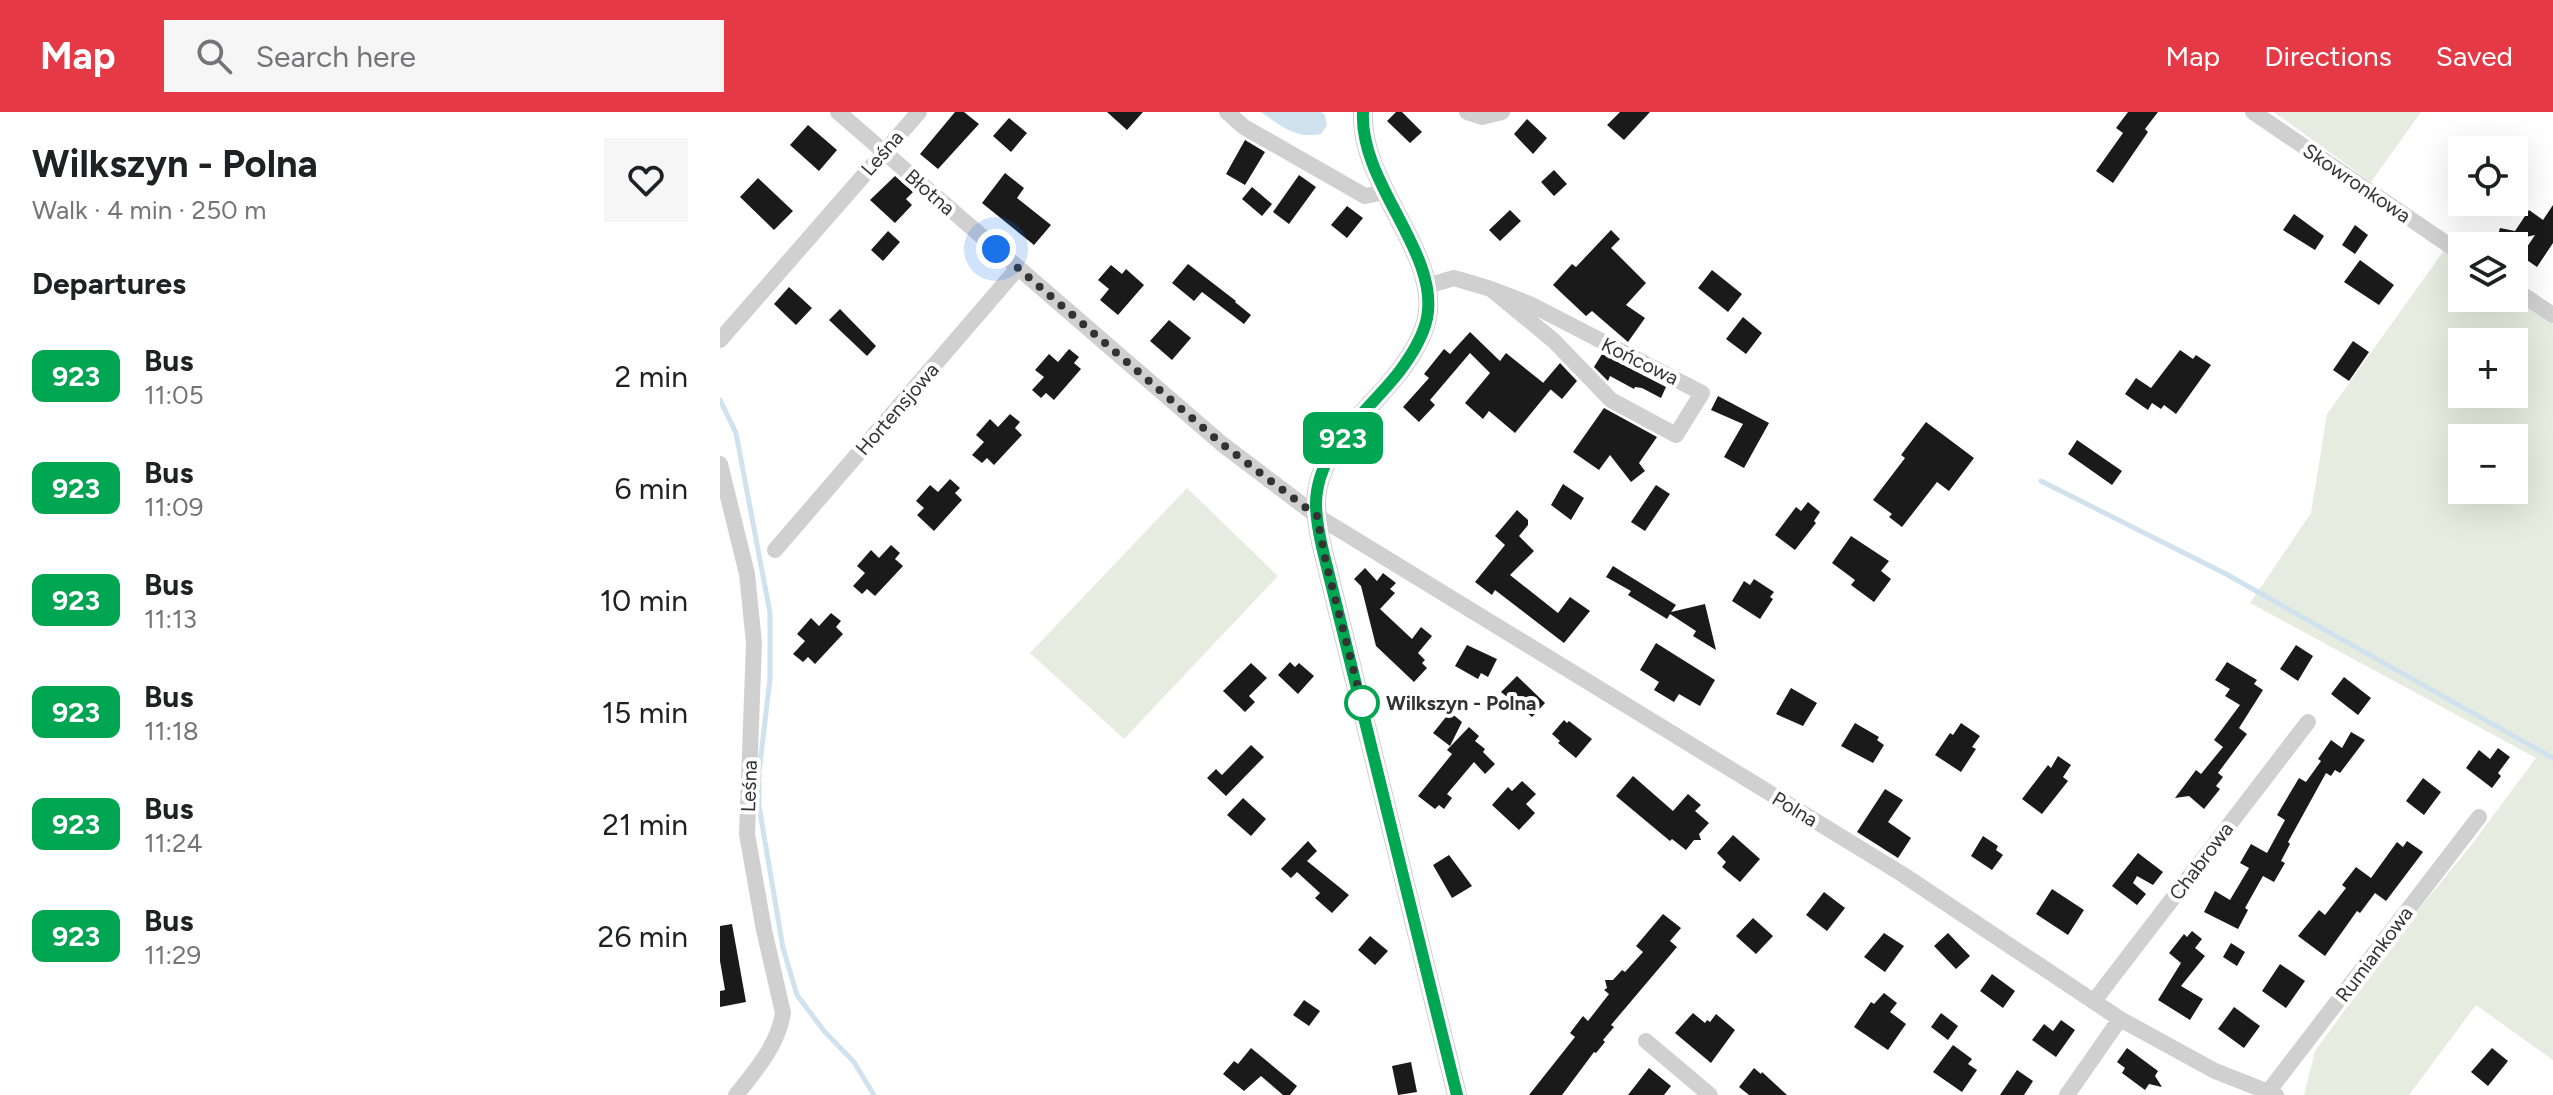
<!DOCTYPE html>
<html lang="en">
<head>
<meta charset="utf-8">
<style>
	body { margin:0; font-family:Figtree,sans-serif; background:#f6f6f6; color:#202124; height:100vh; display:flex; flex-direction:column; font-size:30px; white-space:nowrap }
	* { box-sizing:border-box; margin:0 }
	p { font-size:26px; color:#757577 }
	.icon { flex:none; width:44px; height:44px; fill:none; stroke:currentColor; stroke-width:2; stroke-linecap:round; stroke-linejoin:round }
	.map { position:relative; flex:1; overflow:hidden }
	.drawer { display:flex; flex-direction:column; background:#fff; width:720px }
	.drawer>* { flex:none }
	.badge { padding:0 16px; border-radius:12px; font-size:28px; line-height:52px }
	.controls { position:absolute; left:1728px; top:24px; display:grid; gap:16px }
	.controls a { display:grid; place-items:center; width:80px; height:80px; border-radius:0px; background:#fff; box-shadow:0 8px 32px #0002; font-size:40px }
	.you { position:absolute; width:40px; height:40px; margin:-20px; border:6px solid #fff; border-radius:50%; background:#1a73e8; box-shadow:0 0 0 12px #1a73e833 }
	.map>.badge { position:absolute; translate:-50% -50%; box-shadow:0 0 0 4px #fff }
	h2 { padding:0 32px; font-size:30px; line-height:72px }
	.round { display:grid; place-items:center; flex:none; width:84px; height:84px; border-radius:0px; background:#f6f6f6 }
	.headline { display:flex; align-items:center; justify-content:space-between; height:136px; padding:0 32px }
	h1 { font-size:38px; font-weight:700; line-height:60px }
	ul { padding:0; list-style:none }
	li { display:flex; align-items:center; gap:24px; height:112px; padding:0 32px }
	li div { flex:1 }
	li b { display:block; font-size:30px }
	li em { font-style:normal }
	li .badge { min-width:88px; font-weight:700; text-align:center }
	header { display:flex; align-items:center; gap:48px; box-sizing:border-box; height:112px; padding:0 40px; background:#e63946; color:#fff }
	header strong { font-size:38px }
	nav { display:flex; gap:44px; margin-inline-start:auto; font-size:28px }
	.search { width:560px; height:72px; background:#f6f6f6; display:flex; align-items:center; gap:20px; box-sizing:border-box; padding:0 28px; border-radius:0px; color:#757577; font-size:30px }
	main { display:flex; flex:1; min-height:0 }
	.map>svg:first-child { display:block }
</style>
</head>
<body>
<header>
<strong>Map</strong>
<div class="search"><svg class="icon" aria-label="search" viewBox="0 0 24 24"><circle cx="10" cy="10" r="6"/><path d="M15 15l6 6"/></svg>Search here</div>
<nav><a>Map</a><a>Directions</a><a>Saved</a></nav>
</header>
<main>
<section class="drawer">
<div class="headline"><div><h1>Wilkszyn - Polna</h1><p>Walk · 4 min · 250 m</p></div><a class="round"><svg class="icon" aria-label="heart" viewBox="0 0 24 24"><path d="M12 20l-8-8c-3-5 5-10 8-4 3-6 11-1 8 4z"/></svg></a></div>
<h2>Departures</h2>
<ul>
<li><span class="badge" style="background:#00a651;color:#fff">923</span><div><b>Bus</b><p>11:05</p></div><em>2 min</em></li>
<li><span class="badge" style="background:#00a651;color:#fff">923</span><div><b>Bus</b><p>11:09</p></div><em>6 min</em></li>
<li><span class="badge" style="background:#00a651;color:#fff">923</span><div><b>Bus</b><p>11:13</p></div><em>10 min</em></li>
<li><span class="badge" style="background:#00a651;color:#fff">923</span><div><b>Bus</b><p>11:18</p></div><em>15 min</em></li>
<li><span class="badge" style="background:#00a651;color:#fff">923</span><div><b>Bus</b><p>11:24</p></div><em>21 min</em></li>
<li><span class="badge" style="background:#00a651;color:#fff">923</span><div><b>Bus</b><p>11:29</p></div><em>26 min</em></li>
</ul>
</section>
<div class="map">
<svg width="1833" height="983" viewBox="0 0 1833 983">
	<rect width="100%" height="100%" fill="#fff"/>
	<path fill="#e6ecdf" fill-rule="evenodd" d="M1554,0H1701L1651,70Z
		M1725,137L1742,149V186L1794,185L1833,212V948L1756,893L1689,983H1584L1595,939L1695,802L1749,736L1816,646L1530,491L1591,401L1607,302ZM1742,230H1794V282H1742ZM1742,326H1794V378H1742Z
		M467,376L558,464L404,627L310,541Z"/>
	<path fill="#cfe2ee" d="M541,0H601L605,3L607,13L601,22C576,27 561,14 541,0Z"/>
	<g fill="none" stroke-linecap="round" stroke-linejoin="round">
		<path stroke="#cfe2ee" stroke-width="5" d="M0,288L16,321L50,501V567L39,660V694L63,836L77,883L104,919L134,950L154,983
			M1321,369L1506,462L1833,646"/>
	</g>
	<path fill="#1a1a1a" d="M235,0H244L259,12L218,57L200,42Z
		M387,0H423L407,18Z
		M676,0H682L702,20L690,31L667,9Z
		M900,0H930L904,28L887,13Z
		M1408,0H1438L1425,17L1428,20L1393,71L1376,59L1403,21L1396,16Z
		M289,6L307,21L291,40L273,24Z
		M807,7L827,26L813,42L794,22Z
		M88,13L117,38L99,59L70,33Z
		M525,28L545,40L525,73L506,62Z
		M834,58L847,72L834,84L821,70Z
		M285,61L304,76L297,86L331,113L314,133L262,91Z
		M579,63L596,75L569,112L553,100Z
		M175,64L193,80L186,87L192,93L175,111L150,88Z
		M38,66L73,99L54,118L20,85Z
		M532,75L552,92L542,104L522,87Z
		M1833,93V131L1817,155L1801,144L1815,123L1783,130L1777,126L1780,116L1795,119L1809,98L1823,108Z
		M627,94L643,106L627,126L611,113Z
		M790,98L801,109L780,129L769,118Z
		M1574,102L1604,124L1595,138L1563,118Z
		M1635,113L1648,123L1635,142L1622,133Z
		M891,118L900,127L891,136L926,171L906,193L925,206L908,230L872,199L866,204L833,173L852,152L856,155Z
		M168,119L180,130L163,149L151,138Z
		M1640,148L1674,173L1659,193L1624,170Z
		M468,152L516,189L515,190L531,203L524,212L482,180L474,189L452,171Z
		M391,153L402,162L406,157L424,173L398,203L380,188L389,177L378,168Z
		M992,158L1022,182L1008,200L978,176Z
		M69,175L92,196L76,213L54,192Z
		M120,197L156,234L147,244L109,208Z
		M1023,205L1042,221L1026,242L1006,227Z
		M449,208L471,226L452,248L430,229Z
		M750,220L780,249L786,241L831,277L795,321L769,299L763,307L745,291L770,261L750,241L710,288L715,293L699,310L683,295L709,266L704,262L724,237L730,242Z
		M1633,229L1649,240L1629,269L1613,258Z
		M349,237L359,245L354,251L361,257L334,288L326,281L321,286L312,278L324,265L315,258L329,242L338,250Z
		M1460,238L1473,247L1476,243L1491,253L1456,302L1444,293L1441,297L1432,291L1428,298L1405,282L1416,266L1431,276Z
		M882,242L946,275L941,286L922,276L915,275L914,277L890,264L888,269L874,255Z
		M840,251L857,269L842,287L823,271Z
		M998,284L1049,311L1024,356L1004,345L1023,312L991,298Z
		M884,296L937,325L919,351L925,359L911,370L890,343L879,358L853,340Z
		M290,302L300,310L295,316L302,323L274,353L267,346L262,351L252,343L264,330L256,323L270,307L278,315Z
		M1206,310L1254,346L1229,379L1217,370L1182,415L1169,405L1172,402L1153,388L1185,346L1181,343Z
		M1357,328L1402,359L1392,373L1348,342Z
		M230,367L240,376L235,381L242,388L214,419L197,403L204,396L196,389L210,373L218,380Z
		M843,372L864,386L851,408L831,393Z
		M936,373L950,382L925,419L911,410Z
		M1088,390L1100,400L1094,409L1096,411L1075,438L1055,423L1076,395L1081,399Z
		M797,398L808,408V413L799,424L814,439L790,463L838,501L850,485L870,499L844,531L775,478L772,483L755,470L785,433L775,424Z
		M1131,424L1169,449L1161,459L1171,467L1154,490L1131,473L1135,468L1112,451Z
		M171,433L180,441L175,447L183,454L155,484L147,477L142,482L133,474L145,461L137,454L151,438L159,446Z
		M893,454L956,493L951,500L985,492L996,538L973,524L976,519L950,502L947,507L908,483L911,479L886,465Z
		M645,456L657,469L663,461L676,471L670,477L675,481L660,497L692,527L701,515L712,524L698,541L705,548L702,551L707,556L694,570L656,534L641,474L634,467Z
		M1034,467L1054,480L1050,485L1053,487L1040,507L1012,489L1024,469L1030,473Z
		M111,501L121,509L116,515L123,522L95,552L88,545L83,550L73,542L85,529L77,522L91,506L99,514Z
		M936,531L995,568L980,594L959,582L954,590L934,578L939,570L920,558Z
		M747,533L777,547L768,565L761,561L758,567L735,554Z
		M1576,533L1593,544L1578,569L1560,557Z
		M570,550L575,555L579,551L594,564L578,582L558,563Z
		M1507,550L1537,568L1534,572L1543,578L1519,616L1527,622L1498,661L1503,665L1496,674L1500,677L1484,697L1469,684L1455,686L1476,658L1481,662L1503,635L1494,628L1520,593L1505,584L1510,577L1495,568Z
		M531,551L547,566L529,584L535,590L525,600L503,579Z
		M797,564L825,591L812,605L781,580Z
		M1624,565L1651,586L1638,603L1611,582Z
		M1071,576L1097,591L1083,614L1056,602Z
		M730,600L742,610L730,634L713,621Z
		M844,608L847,611L849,609L872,627L856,646L838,631L840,629L832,622Z
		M1135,611L1159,625L1157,628L1164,633L1153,651L1121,634Z
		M1241,611L1260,624L1252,635L1256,637L1241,660L1215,643L1230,621L1233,623Z
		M749,615L759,624L755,629L765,637L763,640L775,652L765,662L754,650L727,682L732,686L724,697L719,693L715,697L698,684L732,642L727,638Z
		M1631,620L1645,628L1620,661L1615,658L1611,664L1606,661L1568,730L1570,732L1561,749L1565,751L1554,770L1543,764L1525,796L1528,798L1518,817L1484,800L1495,779L1510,788L1529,756L1520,751L1531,732L1547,741L1565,708L1557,703L1579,666L1586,670L1601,649L1598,647L1611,628L1622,636Z
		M531,633L544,645L506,684L487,666L496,657L502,663Z
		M1778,636L1790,645L1778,661L1781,664L1772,676L1746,656L1759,638L1770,647Z
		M1338,644L1351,653L1343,665L1348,669L1322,702L1302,687L1328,653L1331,656Z
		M913,664L953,699L968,682L981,693L975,699L989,711L979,722L981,728H974L966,738L952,727L950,729L896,684Z
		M1703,666L1721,680L1704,703L1686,689Z
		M802,669L816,682L806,692L815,701L799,718L772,693L788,675L792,679Z
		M1165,677L1183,688L1168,710L1191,726L1178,746L1137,720Z
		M523,686L546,707L531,724L507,703Z
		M1013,723L1040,747L1020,770L1002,755L1006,750L997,741Z
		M1263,724L1278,734L1276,738L1283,743L1272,758L1251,744Z
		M588,729L597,739L587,749L629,783L612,801L595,786L600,781L577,760L571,766L561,757Z
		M1687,729L1703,740L1666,789L1655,781L1640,801L1637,799L1605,844L1578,824L1599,798L1605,803L1626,776L1622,773L1636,755L1651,766L1677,730L1683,735Z
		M1418,741L1443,760L1433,773L1417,764L1413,771L1426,782L1417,793L1392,774Z
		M729,743L752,774L732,786L713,753Z
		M1332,777L1364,798L1348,823L1316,802Z
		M1104,780L1125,796L1107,819L1086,803Z
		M943,802L961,816L950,829L957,835L891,913L894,915L883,928L885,930L876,941L874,940L842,983H809L855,925L850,921L863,904L868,909L889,882L884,878L887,876L885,868H893L902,858L905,860L923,840L916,834Z
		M1033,806L1053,824L1036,842L1016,824Z
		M12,812L26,890L0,895V879L5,878L0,849V814Z
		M1472,819L1482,827L1475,836L1485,844L1461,874L1483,887L1470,908L1438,888L1461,851L1449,841L1464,822L1467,825Z
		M1164,821L1184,834L1165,860L1144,845Z
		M1228,821L1250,844L1236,857L1214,834Z
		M650,824L668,839L655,853L638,838Z
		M1511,831L1525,840L1517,854L1503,845Z
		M1560,852L1585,869L1566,896L1542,879Z
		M1272,862L1295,879L1283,896L1260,879Z
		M1164,881L1177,891L1170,900L1186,912L1168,938L1134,915L1151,890L1154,892Z
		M584,888L600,899L589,914L573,903Z
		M1514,895L1540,914L1524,936L1498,917Z
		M973,901L985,911L987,908L990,910L996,902L1015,918L991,951L955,921Z
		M1221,901L1238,914L1228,928L1211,915Z
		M1341,908L1355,918L1336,945L1312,928L1324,912L1333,919Z
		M1233,933L1252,947L1248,952L1257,958L1242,980L1213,960Z
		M531,936L577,974L570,983H563L541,964L524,979L503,962L514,949L518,952Z
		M1407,936L1438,959L1435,964L1442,975L1429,972L1425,978L1402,961L1405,956L1397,950Z
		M1772,936L1788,949L1768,974L1751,960Z
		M691,950L697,980L678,983L672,954Z
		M929,956L951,974L944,983H908Z
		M1034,956L1041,962L1042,960L1067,983H1029L1019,975Z
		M1297,958L1313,969L1304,983H1280Z"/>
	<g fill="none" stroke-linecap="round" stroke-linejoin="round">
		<path stroke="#d0d0d0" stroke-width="16" d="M118,0L502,332L597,404L1182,762L1400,907L1495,959L1556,983
			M507,0L524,15L645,84L665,80
			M747,0L762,5L782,0
			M1533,0L1742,142
			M707,174L734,166L771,177L812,193L982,281L956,323L891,288L834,229L771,177
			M1794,177L1833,203
			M0,228L199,0
			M0,352L27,462L34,531L27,722L44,818L63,901C58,933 36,958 16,983
			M55,438L298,156
			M1374,889L1588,610
			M926,929L990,983
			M1548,980L1759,705
			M1347,983L1400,907"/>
		<path stroke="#d0d0d0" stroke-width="20" d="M643,0C639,71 720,141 707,206C703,226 691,244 679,260C648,300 597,337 596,391C596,411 601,432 606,451L737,983"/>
	</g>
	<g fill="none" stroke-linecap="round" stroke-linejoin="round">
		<g stroke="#fff" stroke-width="18">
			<path id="line" d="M643,0C639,71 720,141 707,206C703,226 691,244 679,260C648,300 597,336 596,391C596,411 601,432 606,451L737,983"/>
		</g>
		<use href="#line" stroke="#00a651" stroke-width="12"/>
		<path stroke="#333" stroke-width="8" stroke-dasharray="0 14.4" d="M276,137L502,332L597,404L606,451L642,591"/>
	</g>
	<circle fill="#fff" stroke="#00a651" stroke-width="4" cx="642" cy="591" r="16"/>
	<g text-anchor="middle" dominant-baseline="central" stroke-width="8" stroke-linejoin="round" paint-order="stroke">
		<g font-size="20" fill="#333" stroke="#fff">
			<text transform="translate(162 41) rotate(-49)">Leśna</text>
			<text transform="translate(1637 71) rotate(34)">Skowronkowa</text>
			<text transform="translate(210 80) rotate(41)">Błotna</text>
			<text transform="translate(920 249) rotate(26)">Końcowa</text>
			<text transform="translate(177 297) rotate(-49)">Hortensjowa</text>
			<text transform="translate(29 674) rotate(-88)">Leśna</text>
			<text transform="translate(1075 697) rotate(31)">Polna</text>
			<text transform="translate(1481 749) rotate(-53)">Chabrowa</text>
			<text transform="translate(1654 842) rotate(-53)">Rumiankowa</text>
		</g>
		<g font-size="20" font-weight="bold" fill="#333" stroke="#fff" text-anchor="start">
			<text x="666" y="591">Wilkszyn - Polna</text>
		</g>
	</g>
</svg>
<div class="controls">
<a><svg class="icon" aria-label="locate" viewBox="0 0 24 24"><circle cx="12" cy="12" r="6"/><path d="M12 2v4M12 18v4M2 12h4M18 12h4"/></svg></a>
<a><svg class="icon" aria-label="layers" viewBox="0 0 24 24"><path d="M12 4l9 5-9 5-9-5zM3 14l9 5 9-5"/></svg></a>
<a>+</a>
<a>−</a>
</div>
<div class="you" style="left:276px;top:137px"></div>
<b class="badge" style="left:623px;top:326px;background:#00a651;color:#fff">923</b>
</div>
</main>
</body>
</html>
